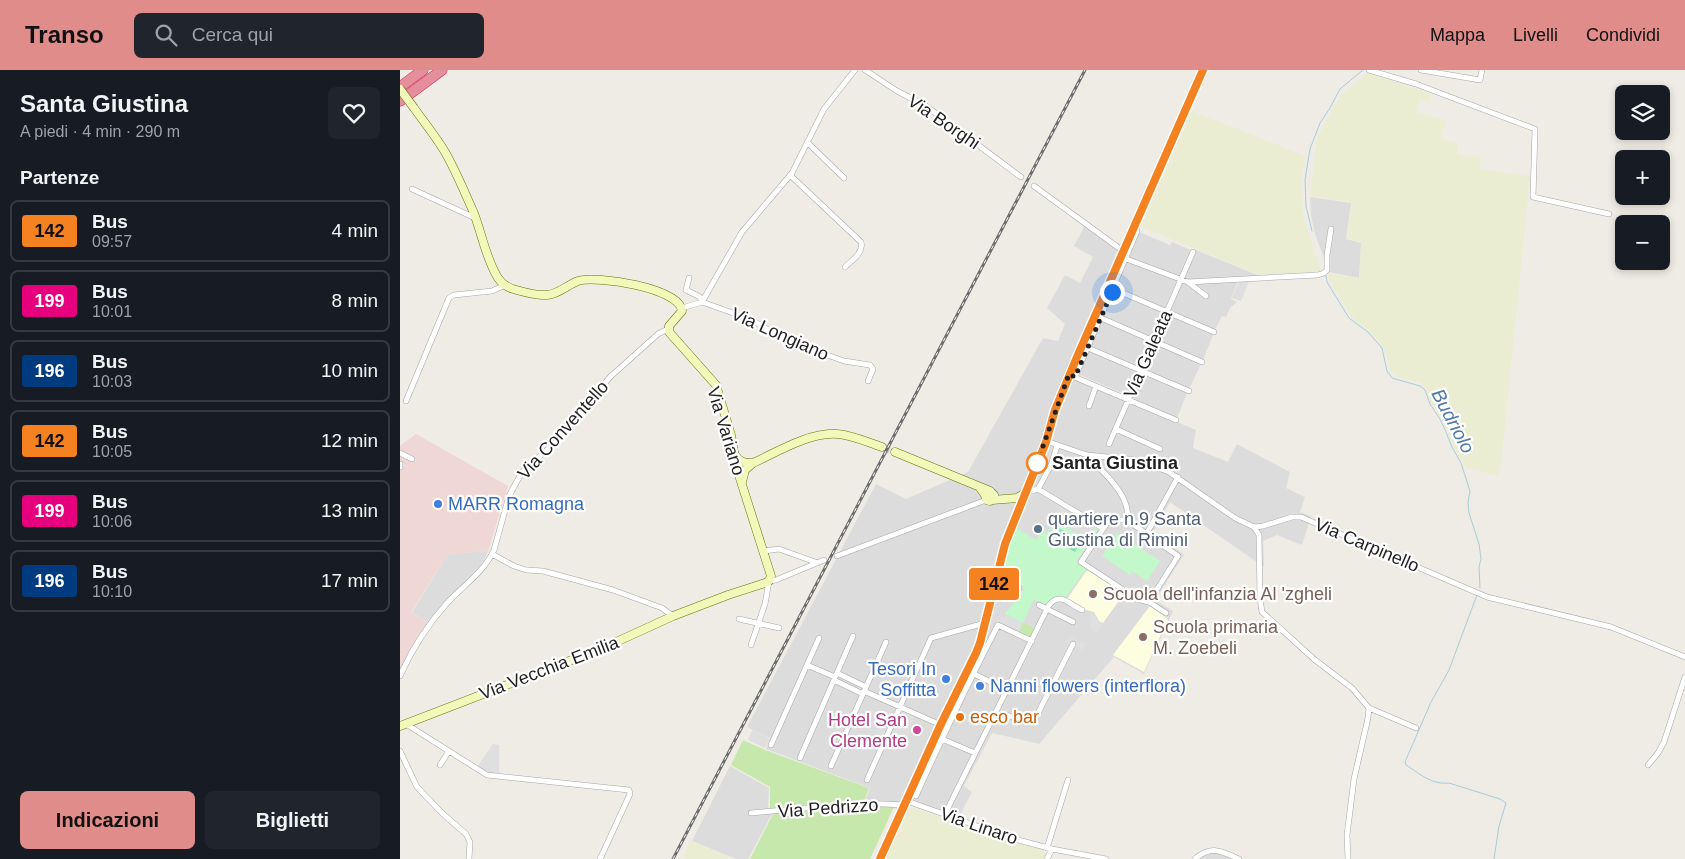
<!DOCTYPE html>
<html lang="it">
<head>
<meta charset="utf-8">
<style>
	body { margin:0; font-family:Arial,sans-serif; background:#20242c; color:#f1f3f6; height:100vh; display:flex; flex-direction:column; font-size:19px; white-space:nowrap }
	* { box-sizing:border-box; margin:0 }
	p { font-size:16px; color:#9ea1a6 }
	.icon { flex:none; width:28px; height:28px; fill:none; stroke:currentColor; stroke-width:2; stroke-linecap:round; stroke-linejoin:round }
	.map { position:relative; flex:1; overflow:hidden }
	.details { display:flex; flex-direction:column; background:#171b24; width:400px }
	.details>* { flex:none }
	.badge { padding:0 10px; border-radius:4px; font-size:18px; line-height:32px }
	.tools { position:absolute; left:1215px; top:15px; display:grid; gap:10px }
	.tools a { display:grid; place-items:center; width:55px; height:55px; border-radius:8px; background:#171b24; box-shadow:0 2px 8px #0003; font-size:25px }
	.you { position:absolute; width:25px; height:25px; margin:-12px; border:4px solid #fff; border-radius:50%; background:#1a73e8; box-shadow:0 0 0 8px #1a73e833 }
	.map>.badge { position:absolute; translate:-50% -50%; box-shadow:0 0 0 2px #fff }
	h2 { padding:0 20px; font-size:19px; line-height:45px }
	.round { display:grid; place-items:center; flex:none; width:52px; height:52px; border-radius:8px; background:#20242c }
	.summary { display:flex; align-items:center; justify-content:space-between; height:85px; padding:0 20px }
	h1 { font-size:24px; font-weight:700; line-height:38px }
	.cta { display:flex; gap:10px; margin-top:auto; padding:10px 20px }
	.cta a { flex:1; height:58px; border-radius:8px; background:#df8c8a; color:#111; font-size:20px; font-weight:700; line-height:58px; text-align:center }
	.cta a+a { background:#20242c; color:#f1f3f6 }
	ul { padding:0; list-style:none }
	li { display:flex; align-items:center; gap:15px; height:62px; margin:0 10px 8px; padding:0 10px; border:2px solid #363941; border-radius:8px }
	li div { flex:1 }
	li b { display:block; font-size:19px }
	li em { font-style:normal }
	li .badge { min-width:55px; font-weight:700; text-align:center }
	header { display:flex; align-items:center; gap:30px; box-sizing:border-box; height:70px; padding:0 25px; background:#df8c8a; color:#111 }
	header strong { font-size:24px }
	nav { display:flex; gap:28px; margin-inline-start:auto; font-size:18px }
	.search { width:350px; height:45px; background:#20242c; display:flex; align-items:center; gap:12px; box-sizing:border-box; padding:0 18px; border-radius:8px; color:#9ea1a6; font-size:19px }
	main { display:flex; flex:1; min-height:0 }
	.map>svg:first-child { display:block }
</style>
</head>
<body>
<header>
<strong>Transo</strong>
<div class="search"><svg class="icon" aria-label="search" viewBox="0 0 24 24"><circle cx="10" cy="10" r="6"/><path d="M15 15l6 6"/></svg>Cerca qui</div>
<nav><a>Mappa</a><a>Livelli</a><a>Condividi</a></nav>
</header>
<main>
<section class="details">
<div class="summary"><div><h1>Santa Giustina</h1><p>A piedi · 4 min · 290 m</p></div><a class="round"><svg class="icon" aria-label="heart" viewBox="0 0 24 24"><path d="M12 20l-8-8c-3-5 5-10 8-4 3-6 11-1 8 4z"/></svg></a></div>
<h2>Partenze</h2>
<ul>
<li><span class="badge" style="background:#f58220;color:#111">142</span><div><b>Bus</b><p>09:57</p></div><em>4 min</em></li>
<li><span class="badge" style="background:#e6007e;color:#fff">199</span><div><b>Bus</b><p>10:01</p></div><em>8 min</em></li>
<li><span class="badge" style="background:#003b80;color:#fff">196</span><div><b>Bus</b><p>10:03</p></div><em>10 min</em></li>
<li><span class="badge" style="background:#f58220;color:#111">142</span><div><b>Bus</b><p>10:05</p></div><em>12 min</em></li>
<li><span class="badge" style="background:#e6007e;color:#fff">199</span><div><b>Bus</b><p>10:06</p></div><em>13 min</em></li>
<li><span class="badge" style="background:#003b80;color:#fff">196</span><div><b>Bus</b><p>10:10</p></div><em>17 min</em></li>
</ul>
<div class="cta"><a>Indicazioni</a><a>Biglietti</a></div>
</section>
<div class="map">
<svg width="1285" height="789" viewBox="0 0 1285 789">
	<rect width="100%" height="100%" fill="#efece5"/>
	<path fill="#dddcdc" d="M910,127L951,133L946,169L961,173L959,208L929,202L915,164L911,145Z
		M685,155L718,180L665,305L796,360L793,378L828,392L837,374L890,402L886,418L905,427L900,442L911,446L902,475L877,465L863,471L864,497L770,432L754,461L784,485L755,530L773,541L744,604L714,587L639,674L592,663L564,716L572,722L557,751L500,732L465,730L470,718L366,679L370,668L347,657L476,414L506,429L568,402L643,268L658,271L665,254L647,238L665,205L680,213L693,187L674,176Z
		M739,162L770,175L772,172L791,180L779,206L728,187Z
		M796,180L860,206L792,211L784,207Z
		M727,192L777,210L765,238L716,217Z
		M782,211L807,228L794,216L795,213L838,211L831,229L837,232L830,238L826,247L822,246L815,260L770,240Z
		M715,222L763,242L752,268L704,247Z
		M768,245L813,265L803,290L757,270Z
		M701,251L751,272L739,297L690,276Z
		M755,274L801,294L789,319L744,299Z
		M688,280L737,301L727,325L678,304Z
		M742,303L787,323L777,348L731,329Z
		M88,481L83,492L76,502L39,539L28,553L12,542L48,484Z
		M330,696L369,718L368,739L372,744L348,789H336L292,771Z
		M817,781L836,789H797L804,784Z"/>
	<path fill="#efd7d5" d="M16,364L108,416L88,481L48,484L11,542L28,553L0,601V376Z"/>
	<path fill="#fdfedf" d="M687,500L713,516L710,521L721,528L703,553L699,551L694,542L680,538L667,529Z
		M750,536L768,549L744,602L713,585Z"/>
	<path fill="#eaedd1" d="M967,3L1031,24L1029,32L1019,30L1016,42L1046,50L1041,69L1058,73L1057,84L1081,87L1079,99L1130,106L1101,394L1098,406L1066,398L1054,376L1046,357L1031,333L1026,319L1022,313L997,306L991,302L985,281L981,274L967,258L955,251L929,210L928,203L960,209L961,172L947,168L952,132L910,126L917,68L940,26Z
		M792,41L905,86L901,111L904,151L921,201L861,205L741,157Z
		M510,737L645,780V786L644,789H485Z
		M291,771L334,789H288L283,787Z"/>
	<path fill="#c7e8ac" d="M623,553L635,558L630,567L619,562Z
		M343,670L365,680L469,718L464,731L370,740V717L331,695Z
		M461,736L494,737L470,789H350L373,744Z"/>
	<path fill="#c3f8ca" d="M657,452L688,470L696,456L699,458L676,492L686,499L665,528L647,535L634,529L623,553L605,544L624,519L600,505L616,458L636,470L642,461L647,463Z
		M717,463L760,491L747,511L732,501L730,505L702,486Z"/>
	<path fill="#85dcbe" d="M660,459L681,471L675,482L655,470Z"/>
	<path fill="#dfdfdf" d="M839,211H849L841,231L832,228Z
		M660,435L695,457L688,469L652,448Z
		M690,542L694,543L699,551L703,553L698,562L690,558Z
		M606,545L622,553L618,561L599,552Z
		M670,566L686,574L683,581L666,572Z
		M502,640L516,646L506,670L492,665Z
		M481,650L491,655L481,676L471,671Z
		M352,660L370,668L365,678L348,670Z
		M93,674L99,675V704L88,703L77,697Z"/>
	<g fill="none" stroke-linecap="round" stroke-linejoin="round">
		<path stroke="#a7cddc" stroke-width="1" d="M912,161L906,136L905,110L910,79L920,53L930,38L940,19L963,0
			M926,206L927,212L949,248L968,262L982,278L987,301L992,308L1020,316L1025,320L1030,334L1040,349L1046,362L1052,377L1061,393L1070,421L1068,432L1069,443L1079,474L1081,489L1079,497L1080,518
			M1077,525L1049,600L1031,632L1005,692L1006,695C1020,704 1032,715 1049,713L1100,729L1106,733L1099,756L1094,789"/>
		<path stroke="#c5c3bd" stroke-width="8" stroke-dasharray="8 4" stroke-linecap="butt" d="M482,377L495,382"/>
		<g stroke="#a6a6a6" stroke-width="6">
			<path id="street" d="M465,0L497,21L526,36L621,107
				M969,0L1016,14L1135,59L1133,127L1209,144
				M1021,0L1080,10L1082,0
				M407,72L444,108
				M390,105L461,172C464,183 452,190 445,197
				M634,116L723,181
				M12,119L75,148
				M721,187L788,212L918,205L924,203L927,200V185L931,159
				M289,208L286,220L300,227L302,232L350,249L372,262L402,276L444,291L470,295L473,299L468,311
				M788,212L806,226
				M714,219L814,262
				M282,238L302,232L342,162L392,103L424,39L455,0
				M701,248L802,292
				M688,278L789,321
				M672,306L776,350
				M675,307L737,161
				M6,331L49,228L54,225L92,221L105,215
				M689,336L696,316
				M716,359L760,379
				M646,371L687,385L737,390L769,402L835,448L854,457L863,456L892,447H901L1087,527L1211,557L1285,587
				M709,374L793,182
				M0,383L12,389
				M687,385C701,401 732,425 727,450
				M0,394V397
				M638,419L701,457L705,456L709,450H727
				M625,423L638,419L651,395L657,376
				M727,450L778,486L749,532L766,543
				M705,456L681,492L722,519
				M854,457L859,465L860,528L862,542L915,590L952,618L969,638L968,648L954,709L947,765L948,789
				M747,463L778,407
				M364,481L379,479L418,493
				M92,484L114,496L126,500L143,501L213,520L262,538L273,546
				M437,486L586,430
				M597,506L619,518
				M728,524L737,529L749,532
				M639,535L673,552
				M339,549L379,558
				M351,575L365,534L369,511L376,510L424,490
				M407,595L435,607
				M437,603L466,617
				M574,604L607,620
				M0,606C12,579 28,554 48,532C64,515 84,502 94,480L109,426L122,402L157,371L210,307L258,264L268,259
				M434,610L463,624
				M464,621L541,655
				M969,638L1016,658
				M595,643L634,651L673,574
				M6,654L87,705L229,720L230,724L200,789
				M542,669L575,683
				M371,675L419,568
				M0,681L17,717L43,744L66,764L70,772L69,789
				M400,688L453,566
				M40,695L49,681
				M1248,695L1258,683L1264,672L1285,607
				M431,696L486,572
				M467,710L531,568L585,553
				M516,726C542,668 569,611 598,555L632,571
				M507,731L611,768L652,779L706,789
				M351,743L461,733L505,735
				M545,744L649,535C660,521 670,535 682,540
				M647,778L668,710
				M647,789L652,779
				M795,789C811,775 822,781 839,789"/>
		</g>
		<g stroke="#637308" stroke-width="9">
			<path id="secondary" d="M495,382L590,421
				M335,385C340,392 344,393 353,393L345,400L342,412
				M353,393C377,382 410,362 437,364C452,365 467,372 482,377
				M580,418L585,425L586,430L590,431L592,430L594,425L590,421L588,422
				M592,430L617,428L625,423
				M0,656L203,578L273,546L328,525L365,513L369,511L371,506L337,399L331,365L316,315L269,262V256L282,241C280,218 197,205 178,211C167,215 159,224 147,225C136,226 124,222 113,219C107,217 102,214 98,208C85,187 82,163 73,141C64,121 56,101 45,82C36,67 24,52 14,38"/>
		</g>
		<g stroke="#956b04" stroke-width="10">
			<path id="primary" d="M480,789L541,655L576,583L580,573L605,474L646,371L655,340L669,305L803,0"/>
		</g>
		<g stroke="#d6295d" stroke-width="11">
			<path id="highway" d="M0,17L23,0
				M0,31L42,0"/>
		</g>
		<use href="#street" stroke="#fff" stroke-width="5"/>
		<use href="#secondary" stroke="#f2f8ba" stroke-width="8"/>
		<use href="#primary" stroke="#f9d6a0" stroke-width="9"/>
		<use href="#highway" stroke="#e48f9b" stroke-width="10"/>
		<g stroke="#6d6d6d" stroke-width="3">
			<path id="rail" d="M273,789L685,0"/>
		</g>
		<use href="#rail" stroke="#fff" stroke-width="1" stroke-dasharray="4" stroke-linecap="butt"/>
		<g stroke="#637308" stroke-width="9" stroke-linecap="butt">
			<path id="secondary-bridge" d="M0,19L14,38"/>
		</g>
		<use href="#secondary-bridge" stroke="#f2f8ba" stroke-width="8"/>
	</g>
	<g fill="none" stroke-linecap="round" stroke-linejoin="round">
		<g stroke="#fff" stroke-width="11">
			<path id="line" d="M480,789L541,654L576,583L580,573L605,474L646,372L655,340L677,287L803,0"/>
		</g>
		<use href="#line" stroke="#f58220" stroke-width="8"/>
		<path stroke="#1f1f1f" stroke-width="5" stroke-dasharray="0 9" d="M637,393L669,304L675,307L712,222"/>
	</g>
	<circle fill="#fff" stroke="#f58220" stroke-width="2.5" cx="637" cy="393" r="10"/>
	<g fill="#3f7fe0" stroke="#fff" stroke-width="2">
		<circle cx="38" cy="434" r="5"/>
		<circle cx="546" cy="609" r="5"/>
		<circle cx="580" cy="616" r="5"/>
	</g>
	<circle fill="#5c6f8a" stroke="#fff" stroke-width="2" cx="638" cy="459" r="5"/>
	<g fill="#8d6e63" stroke="#fff" stroke-width="2">
		<circle cx="693" cy="524" r="5"/>
		<circle cx="743" cy="567" r="5"/>
	</g>
	<circle fill="#e8710a" stroke="#fff" stroke-width="2" cx="560" cy="647" r="5"/>
	<circle fill="#d1479c" stroke="#fff" stroke-width="2" cx="517" cy="660" r="5"/>
	<g text-anchor="middle" dominant-baseline="central" stroke-width="4.5" stroke-linejoin="round" paint-order="stroke">
		<g font-size="18" fill="#1f1f1f" stroke="#fff">
			<text transform="translate(544 52) rotate(34)">Via Borghi</text>
			<text transform="translate(380 264) rotate(24)">Via Longiano</text>
			<text transform="translate(748 284) rotate(-66)">Via Galeata</text>
			<text transform="translate(163 360) rotate(-48)">Via Conventello</text>
			<text transform="translate(326 361) rotate(73)">Via Variano</text>
			<text transform="translate(967 475) rotate(23)">Via Carpinello</text>
			<text transform="translate(149 598) rotate(-21)">Via Vecchia Emilia</text>
			<text transform="translate(428 738) rotate(-4)">Via Pedrizzo</text>
			<text transform="translate(579 756) rotate(19)">Via Linaro</text>
		</g>
		<g font-size="18" font-weight="bold" fill="#1f1f1f" stroke="#fff" text-anchor="start">
			<text x="652" y="393">Santa Giustina</text>
		</g>
		<g font-size="18" fill="#366cbe" stroke="#fff" text-anchor="start">
			<text x="48" y="434">MARR Romagna</text>
			<text x="536" y="599" text-anchor="end">Tesori In<tspan x="536" dy="21">Soffitta</tspan></text>
			<text x="590" y="616">Nanni flowers (interflora)</text>
		</g>
		<g font-size="18" fill="#4e5e75" stroke="#fff" text-anchor="start">
			<text x="648" y="449">quartiere n.9 Santa<tspan x="648" dy="21">Giustina di Rimini</tspan></text>
		</g>
		<g font-size="18" fill="#785e54" stroke="#fff" text-anchor="start">
			<text x="703" y="524">Scuola dell'infanzia Al 'zgheli</text>
			<text x="753" y="557">Scuola primaria<tspan x="753" dy="21">M. Zoebeli</tspan></text>
		</g>
		<g font-size="18" fill="#c56008" stroke="#fff" text-anchor="start">
			<text x="570" y="647">esco bar</text>
		</g>
		<g font-size="18" fill="#b23c85" stroke="#fff" text-anchor="end">
			<text x="507" y="650">Hotel San<tspan x="507" dy="21">Clemente</tspan></text>
		</g>
		<g font-size="19" font-style="italic" fill="#4d79ac" stroke="#fff">
			<text transform="translate(1053 351) rotate(62)">Budriolo</text>
		</g>
	</g>
</svg>
<div class="tools">
<a><svg class="icon" aria-label="layers" viewBox="0 0 24 24"><path d="M12 4l9 5-9 5-9-5zM3 14l9 5 9-5"/></svg></a>
<a>+</a>
<a>−</a>
</div>
<div class="you" style="left:712px;top:222px"></div>
<b class="badge" style="left:594px;top:514px;background:#f58220;color:#111">142</b>
</div>
</main>
</body>
</html>
